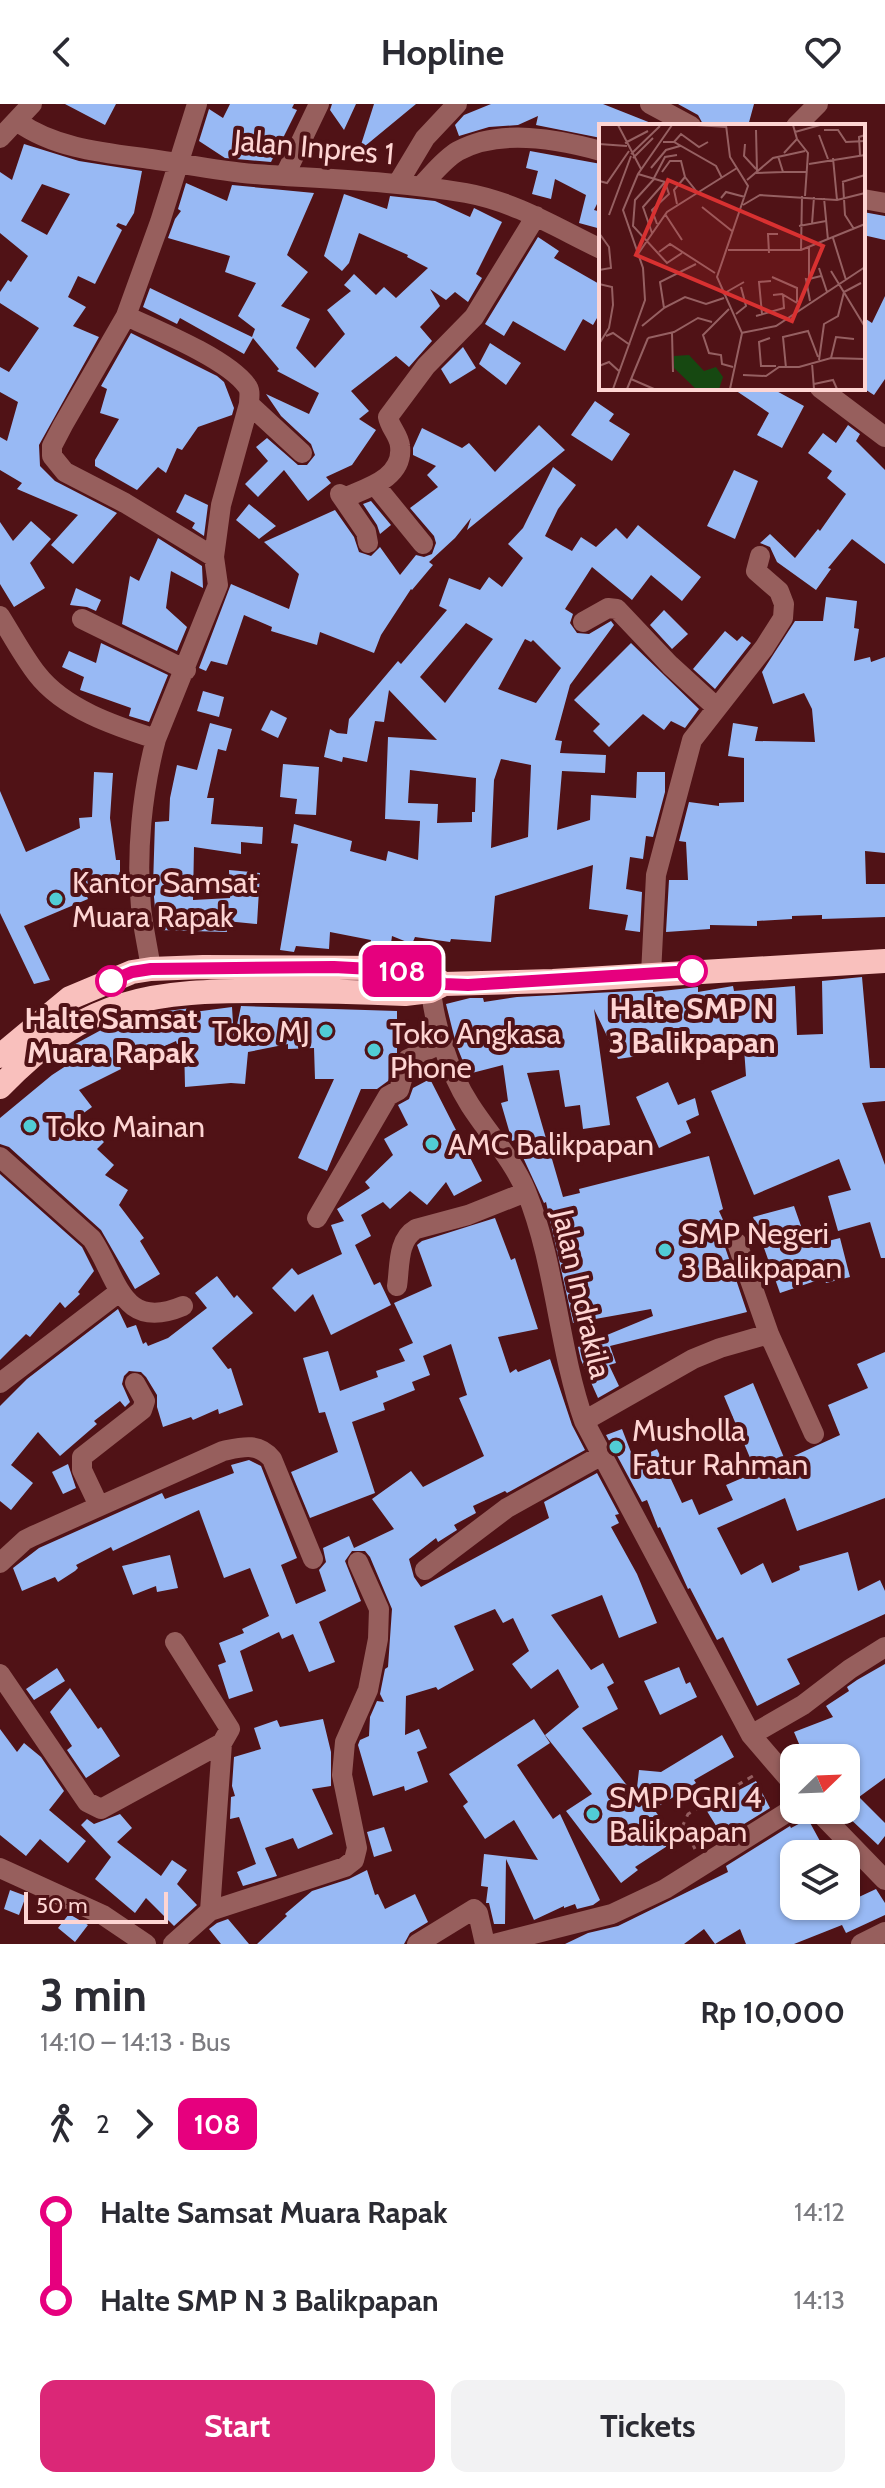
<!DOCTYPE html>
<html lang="en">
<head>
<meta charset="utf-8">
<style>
	body { margin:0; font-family:Cabin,sans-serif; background:#f2f2f3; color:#2b2b33; height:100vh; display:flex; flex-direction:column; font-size:30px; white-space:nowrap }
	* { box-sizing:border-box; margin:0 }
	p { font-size:26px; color:#7c7c81 }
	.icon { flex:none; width:44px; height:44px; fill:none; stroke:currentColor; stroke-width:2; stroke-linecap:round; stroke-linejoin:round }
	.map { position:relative; height:1840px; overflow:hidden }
	.details { display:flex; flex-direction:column; background:#fff; flex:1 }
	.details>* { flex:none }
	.badge { padding:0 16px; border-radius:12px; font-size:28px; line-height:52px }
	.needle { width:52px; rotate:67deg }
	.controls { position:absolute; left:780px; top:1640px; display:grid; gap:16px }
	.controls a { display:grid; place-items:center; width:80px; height:80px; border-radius:16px; background:#fff; box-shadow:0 2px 6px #0004; font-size:40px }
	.scale { position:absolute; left:24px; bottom:20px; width:144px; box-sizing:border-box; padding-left:8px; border:4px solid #fed5d3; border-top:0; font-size:22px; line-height:28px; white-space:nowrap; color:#fed5d3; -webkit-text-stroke:6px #501216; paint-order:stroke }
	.map>.badge { position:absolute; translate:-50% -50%; box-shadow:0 0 0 4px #fff }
	.legs { display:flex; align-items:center; gap:12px; height:88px; padding:0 40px; font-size:26px }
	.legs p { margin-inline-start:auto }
	.headline { display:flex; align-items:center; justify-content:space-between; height:136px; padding:0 40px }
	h1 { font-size:44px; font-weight:700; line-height:60px }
	.action { display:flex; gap:16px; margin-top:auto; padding:16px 40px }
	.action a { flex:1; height:92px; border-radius:16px; background:#db2777; color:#fff; font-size:32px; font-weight:700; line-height:92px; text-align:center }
	.action a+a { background:#f2f2f3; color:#2b2b33 }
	ul { padding:0 40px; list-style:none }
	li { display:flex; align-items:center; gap:28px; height:88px; font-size:30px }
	li i { display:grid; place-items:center; width:12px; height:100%; margin:0 10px; background:currentColor }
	li i::after { content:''; width:20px; height:20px; margin:-10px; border:6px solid; border-radius:50%; background:#fff }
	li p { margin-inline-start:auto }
	li:first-child i { background:linear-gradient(#0000 50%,currentColor 0) }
	li:last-child i { background:linear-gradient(currentColor 50%,#0000 0) }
	header { display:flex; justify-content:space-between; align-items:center; height:104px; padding:0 40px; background:#fff; font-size:36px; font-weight:700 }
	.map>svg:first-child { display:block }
</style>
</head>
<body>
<header><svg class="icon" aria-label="back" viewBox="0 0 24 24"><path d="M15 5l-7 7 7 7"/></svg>Hopline<svg class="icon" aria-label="heart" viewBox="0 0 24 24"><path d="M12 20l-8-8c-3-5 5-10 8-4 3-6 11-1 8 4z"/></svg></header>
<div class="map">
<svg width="885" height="1840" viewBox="0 0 885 1840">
	<rect width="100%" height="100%" fill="#501216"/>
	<path fill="#98b9f4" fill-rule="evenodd" d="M65,0H116L105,21Z
		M230,0H294L292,4L297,6L271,58L225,54L199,37L209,5L223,14Z
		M332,0H356L344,26L330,6Z
		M374,0H416L359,47Z
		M491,0H603L656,21L601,22V34L536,21L538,12L518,21L489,23L459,32L455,21L464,11Z
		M678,0H754L748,22H704L698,11Z
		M24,40L79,57L142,67L134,109L126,122L118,119L116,122L122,126L95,180L78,172L68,193L86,203L73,222L99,233L39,341L40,362L55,377L117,409L73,460L51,441L78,411L17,385L22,379L0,366V333L7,337L18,298L0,288V263L9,268L39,224L0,199V188L8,176L11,178L28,152L0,129V68L12,76ZM42,80L70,90L47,131L21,117Z
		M530,47L601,60V99L598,98L594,106L601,108V125L579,119L586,91L555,75L551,95L532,90L538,67L526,64Z
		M186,79L227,97L232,81L314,89L287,151L308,168L281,202L310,215L296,244L315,264L345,230L327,206L351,187L344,181L354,170L376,191L384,183L396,194L428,164L407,153L408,151L359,129L349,159L342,167L324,152L344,90L387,105L390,92L435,97L470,113L474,104L502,118L476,170L482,174L468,198L455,188L446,196L430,185L440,202L420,223L432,237L409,263L396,252L351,287L369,307L359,315L376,326L352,361L326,373L331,379L308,397L284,366L258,393L245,380L268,357L256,343L267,334L298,361H307L315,351L311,340L281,312L266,290L309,310L319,289L277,267L279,265L253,234L244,250L180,214L177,220L143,203L150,184L252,233L255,225L238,212L256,179L225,168L230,152L168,134L175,115L181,107L178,105Z
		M863,108L885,112V136L863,131Z
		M538,133L559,147L554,154L601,181V207L593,221L583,215L565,247L513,217L504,232L485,220Z
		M885,192V275L874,291L863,284V213L872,219Z
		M131,229L217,272L224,278L234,304L232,311L198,323L182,346L177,344L166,369L158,363L137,386L95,362V356L119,315L100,309L107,285L101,282Z
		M490,239L521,259L506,281L479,260Z
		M463,243L476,264L450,280L441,265Z
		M732,284H771L804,302L782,344L757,331L769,309Z
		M595,297L614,310L609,317L630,330L612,357L571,331Z
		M539,321L565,346L467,426L471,414L455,434L429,458L433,461L412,486L411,485L381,531L374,549L320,528L317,541L271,527L272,523L244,511L227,561L211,557L206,567L199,564L231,480L289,505L299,470L264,438L335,406L354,433L359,448L371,452L380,443L400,471L416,451L424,453L432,450L436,439L434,432L410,404L438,383L427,371L436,362L413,351V344L422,324L462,344L469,339L495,368Z
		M848,321L860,330L856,337L885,366V460L852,435L828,464L831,465L816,486L777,458L770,443L760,439L770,430L795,454L818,425L820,427L846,390L827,374L832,367L808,349L823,329L836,339Z
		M553,363L576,381L558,405L545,432L572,447L581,433L596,443L616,424L627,435L638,421L701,473L682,497L651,471L632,496L592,463L565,505L573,510L570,519L577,529L589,530L611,517L614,521L570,581L555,636L562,637L560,649L606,651L605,669L562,667L557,726L590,716L591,691L636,694L637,668H665V688L653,733L646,732L643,755L630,753L626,785L642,788L640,828L625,826L628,811L589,805L593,761L495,792L491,838L451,835L450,838L415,833L412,840L392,832L390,847L370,845L371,836L330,828L329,845L296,842L294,848L280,846L298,740L291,739L294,720L352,737L350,747L386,757L388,747L418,756L420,717L385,715L388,633L437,636L389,586L384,618L375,617L367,658L343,653L342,658L324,653L330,625L337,629L347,630L349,615L398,557L401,560L447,506L439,502L449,474L480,486L489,473L502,483L523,454L508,440L523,424ZM466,519L493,535L445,599L420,573ZM525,535L531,538L533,536L561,564L536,599L498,585ZM501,655L531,661L528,733L491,744L494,676ZM410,666L476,674L475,708H472V718L437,719L438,700L408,699Z
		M734,366L758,377L735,435L707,422Z
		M185,390L208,401L204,432L192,424L195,419L176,408Z
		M371,397L391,421L380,430L377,421L363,400Z
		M249,400L276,422L259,435L236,416Z
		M31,417L51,435L30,459L45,484L14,503L0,480V418L13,437Z
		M158,434L202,462L203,484L171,467L166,504L187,523L177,547L122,520L130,472L139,477Z
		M76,484L101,496L96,507L87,503L70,501Z
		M826,493L857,497L854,524L859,525L854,557L870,553L871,558L885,553V749L865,747L866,780H885V813L822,815V811L792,812V815L757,817V822L710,821V825L666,828L669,776H688L686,738L679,737L689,698L719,702V699L744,698V654L728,652L733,619L758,623L755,637L815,638L812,605L804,589L773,600L762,568L795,517H823Z
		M664,506L688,530L672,545L650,521Z
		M725,527L737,537L742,532L751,539L715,585L693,565Z
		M101,539L168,571L149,618L129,612L131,604L80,586L84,573L62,563L69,547L96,559Z
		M631,539L699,605L685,624L671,617L664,626L643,610L609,643L593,627L600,620L574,596Z
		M203,587L224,593L219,613L197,607Z
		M271,606L287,614L278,634L261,626Z
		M210,619L232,625L226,647L218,645L207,694H214L211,720L263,723L262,740L241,738V750L194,743L193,796L230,794L229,766L260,769L257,820L226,817L227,828L157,826L153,782L155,718L169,717L170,694L177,661L197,666Z
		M283,660L319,663L316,711L295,710L297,695L280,693Z
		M94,668L113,669L110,714L116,756H120V788H85L88,795L24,822L50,876L34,880L0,809V687L26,748L80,724L79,714L92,713Z
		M862,873L870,964H885V997L862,999L885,1061V1154H881L870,1118L838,1127L828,1092L851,1086L839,1055L754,1091L711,987L746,972L744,944L749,941L744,942L743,932L706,938L707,942L618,955L594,905L610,1021L583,1025L580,1001L565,1003L559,966L527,969L563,1093L580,1089L579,1085L709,1052L723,1105L719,1107L729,1129L724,1136L725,1143L747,1208L610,1242L616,1259L609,1261L619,1282L598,1294L581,1256L578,1243L653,1212L651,1205L573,1219L546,1098L544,1099L515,1036L512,1037L501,999L508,997L503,961L468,970L456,940L446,900L470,894H483L484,898L517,893L653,886V888L698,883V888L733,882L734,887L795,882L797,931L823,930L822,877Z
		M241,902L397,907V949L388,977L377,985H361L327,1067L298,1054L334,975H315L314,944L288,945V940L248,948L245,980L231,979L185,983L184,938L177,940L176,937L120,962L121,965L79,986L92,1003L78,1013L104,1038L97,1045L114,1061L105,1071L128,1086L119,1101L144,1134L140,1137L160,1170L135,1185L101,1126L9,1043L0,1040V1014L52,971L72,958L66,945L103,925L128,915L158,908L192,904L194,908L232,903L234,935Z
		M430,975L482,1077L454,1092L446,1078L427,1101L410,1087L390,1105L383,1098L361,1111L371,1132L355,1141L374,1181L380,1178L391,1201L331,1231L313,1190L295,1208L272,1184L292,1164L298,1171L342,1150L331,1121L344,1117L337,1105L370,1084L365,1078L393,1051L384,1035L408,1021L398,1001L409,995L413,984Z
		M668,978L678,1001L695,994L699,1011L686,1017L691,1029L659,1044L636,993Z
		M0,1070L82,1143L94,1167L78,1188L80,1190L65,1204L60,1198L30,1233L26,1230L0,1256Z
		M794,1102L808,1142L840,1134L850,1173L826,1179L824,1174L780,1189L753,1113Z
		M495,1114L511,1156L515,1154L538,1225L498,1233L510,1269L516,1265L518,1268L550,1255L572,1321L585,1346L507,1389L505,1387L473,1402L476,1409L454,1421L457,1426L438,1438L436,1434L409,1455L414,1473L421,1483L549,1414L544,1398L597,1369L619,1410L615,1411L619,1419L611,1423L637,1470L657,1519L619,1534L602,1491L551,1511L591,1566L603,1559L614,1579L607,1583L618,1605L582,1624L636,1693L639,1666L661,1668L722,1631L734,1653L694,1676L696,1679L654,1705L675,1737L635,1763L638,1766L621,1779L566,1707L592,1690L545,1631L579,1603L558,1565L531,1585L512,1560L529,1547L513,1514L503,1519L495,1505L454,1522L474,1566L438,1586L436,1583L406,1592L405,1631L419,1625L427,1644L417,1648L428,1678L405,1687L404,1682L373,1692L358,1641L360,1636L369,1632L370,1613L377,1597L384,1598L380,1590L385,1565L388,1563L392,1505L370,1453L365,1447H352L345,1457L361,1497L319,1518L335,1558L309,1568L293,1530L282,1535L279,1528L240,1547L253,1587L229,1595L218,1561L226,1558L219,1539L244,1529L242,1525L269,1512L250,1464L224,1474L199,1406L113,1447L111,1443L76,1461L78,1464L75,1467L58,1478L55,1473L22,1487L13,1464L39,1444L162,1389L165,1395L234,1369L231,1361L249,1356L261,1362L297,1454L281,1461L296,1500L326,1487L319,1466L326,1458L323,1444L349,1432L354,1444L394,1425L372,1395L411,1367L423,1383L484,1352L459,1294L467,1291L451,1240L423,1252L430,1271L412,1278L415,1286L383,1299L385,1306L352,1318L375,1389L310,1414L291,1368L338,1348L325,1308L319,1309L303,1254L328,1247L340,1287L378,1273L376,1267L405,1257L399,1245L413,1239L394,1199L432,1182L417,1141L422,1137Z
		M217,1172L234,1194L237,1191L253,1209L212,1244L228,1265L231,1264L243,1301L219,1310L218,1305L193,1316L191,1313L163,1323L157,1303V1291L146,1273L141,1268L129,1267L124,1272L122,1280L130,1298L125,1303L120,1297L94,1317L97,1320L60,1352L38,1328L11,1361L33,1379L11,1406L0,1397V1302L27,1275L118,1205L127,1224L136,1221L143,1240L146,1238L148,1242L168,1234L207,1204L195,1189Z
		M885,1248V1394L797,1427L785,1394L717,1424L741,1471L763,1459L772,1479L800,1466L799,1462L848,1448L858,1487L880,1476L885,1487V1510L787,1555L800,1580L757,1602L723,1533L717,1536L690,1484L688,1485L660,1423L658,1424L647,1396L642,1398L606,1331L622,1325L634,1356L657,1345L682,1399L692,1395L699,1411L733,1396L726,1381L756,1368L724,1292L753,1279L785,1356L840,1331L828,1301L868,1284L857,1260Z
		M68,1360L76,1384L63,1390L52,1368Z
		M170,1451L178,1484L157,1488L156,1482L133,1491L122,1462Z
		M885,1560V1674L859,1693L885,1719V1732L878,1741L846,1711V1654H821L818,1649L805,1654L794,1628L833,1613L826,1602L849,1587L847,1583L857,1576Z
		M679,1563L686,1580L690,1578L697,1593L660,1611L644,1577Z
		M57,1564L65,1577L34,1596L26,1585Z
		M70,1584L98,1625L101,1623L120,1652L86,1674L67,1646L72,1642L50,1608Z
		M323,1615L331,1648V1682L312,1685L333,1730L298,1745L293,1734L265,1744L277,1772L243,1782L237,1768L256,1760L239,1713L230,1715L231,1693L235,1692L232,1682L234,1653L261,1645L254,1624L277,1616L280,1623Z
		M534,1615L550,1639L517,1661L553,1715L560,1710L600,1796L593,1801L577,1805L575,1800L564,1804V1802L534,1816L506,1755L505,1820H494L489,1799H486L488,1783L481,1782L484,1750L538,1756L514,1716L485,1735L463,1702L468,1698L449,1670Z
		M0,1625L17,1648L24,1639L41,1653L64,1687L49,1706L86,1737L68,1759L40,1735L26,1752L0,1731Z
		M756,1677L770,1704L723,1733L705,1704Z
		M120,1710L132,1724L117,1738L161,1772L172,1756L187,1766L177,1780L197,1801L174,1822L146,1794L135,1809L95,1775L111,1753L81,1721L87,1715L94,1720Z
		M808,1715L827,1750H794V1802H846V1799L876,1785L885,1799V1811L846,1829L842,1821L794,1840H746L740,1825L715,1840L704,1825L684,1840H565L588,1829L618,1822L728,1768L726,1762L790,1722L791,1724Z
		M384,1723L392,1747L374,1753L367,1728Z
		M367,1766L375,1791L378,1790L385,1805L415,1790L428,1818L410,1829L404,1840H257L287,1812L285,1810L312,1787L349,1775Z
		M10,1786L26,1792L19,1811L4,1805Z
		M69,1810L88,1821L75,1838L58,1824Z
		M228,1815L239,1828L249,1840H221L209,1825L217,1819Z"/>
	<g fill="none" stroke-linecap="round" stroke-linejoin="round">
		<path stroke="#945e60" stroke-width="3" stroke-dasharray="6 6" stroke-linecap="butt" d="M695,1745L683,1721L688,1710L758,1669"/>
		<path stroke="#975f5d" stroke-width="20" d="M197,0L160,118L126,212L63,321L52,342V352L65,368L125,399L214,453
			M650,0L691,22
			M18,18C56,45 106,49 151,55C185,60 220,67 254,70C325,75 396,77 466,89C516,98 557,124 601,145
			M796,22L818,0
			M0,34L32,0
			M285,71L319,0
			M398,79L425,34L457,0
			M421,82C432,71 444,55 458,47C500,24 558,35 601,47
			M863,95L885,99
			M126,212C157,226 228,255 247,282C251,287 249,294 249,300L221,401L214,453L218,481L156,635C142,688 136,749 141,803C143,824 148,844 151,865
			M820,284L885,333
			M249,300L302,349
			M375,381L423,440
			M340,390L366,428L368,439
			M344,394C367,384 404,374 400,342C399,331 390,324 388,313L426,262L474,213L536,112
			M0,512C12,531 23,552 37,570C64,605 115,622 156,635
			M82,515L186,566
			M583,518L608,504L617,505L670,561L717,604
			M651,870L656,771L692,636L764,544L783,514L784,500L779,487L756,467L760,452
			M430,874C432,915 448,967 470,1001C488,1029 513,1056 526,1087C556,1161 558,1243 584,1317L751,1631L794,1681
			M0,1053L92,1135C118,1174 121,1228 183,1202
			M317,1114L388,992L399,986L408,955L443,939
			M737,1139L769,1230
			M397,1182C400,1163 397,1136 416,1125L468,1111L526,1088
			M0,1279L119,1188
			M584,1317L693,1255L720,1244L769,1230L814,1330
			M99,1402L82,1366V1353L142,1306L145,1297L135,1279
			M0,1459L25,1436L33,1432L223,1347C242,1343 258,1338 272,1355L313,1455
			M425,1466L507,1404L602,1351
			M0,1570L87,1698L101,1705L222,1639
			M751,1631L803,1601L850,1565L885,1543
			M817,1706L885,1776
			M0,1764L103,1811L146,1840
			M210,1807L345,1763L354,1756L357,1744L342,1671L345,1638L368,1586L378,1535L379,1505L358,1458
			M173,1840L210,1807L222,1639L230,1625L175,1538
			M417,1840L474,1805L478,1809L485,1840
			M494,1840L612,1810L665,1785L794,1704
			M861,1840L885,1828"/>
		<path stroke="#f9c0bd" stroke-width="24" d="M0,952L70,894L132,868L151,865L203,863L388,864L429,871L444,880
			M0,983C86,893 152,886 271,887C316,887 361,888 405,890L430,887L444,880L553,877L885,857"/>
	</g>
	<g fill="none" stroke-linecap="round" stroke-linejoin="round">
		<g stroke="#fff" stroke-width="18">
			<path id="line-1" d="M111,877L132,868L151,865L334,863L409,867L429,871L444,880L468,881L692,867"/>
		</g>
		<use href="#line-1" stroke="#e6007e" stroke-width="12"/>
	</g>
	<g fill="#51ccd4" stroke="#501216" stroke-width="3">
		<circle cx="56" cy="795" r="8"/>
		<circle cx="326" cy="927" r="8"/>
		<circle cx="374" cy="946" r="8"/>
		<circle cx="30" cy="1022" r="8"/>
		<circle cx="432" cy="1040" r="8"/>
		<circle cx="665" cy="1146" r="8"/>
		<circle cx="616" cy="1343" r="8"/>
		<circle cx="593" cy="1710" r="8"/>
	</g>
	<g fill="#fff" stroke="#e6007e" stroke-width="4">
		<circle cx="692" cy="867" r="14"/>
		<circle cx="111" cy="877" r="14"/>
	</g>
	<g text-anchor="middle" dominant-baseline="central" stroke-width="8" stroke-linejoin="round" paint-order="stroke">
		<g font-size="30" fill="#fed5d3" stroke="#501216">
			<text transform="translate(314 43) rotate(5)">Jalan Inpres 1</text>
			<text transform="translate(582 1190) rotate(77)">Jalan Indrakila</text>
		</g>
		<g font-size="30" fill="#fed5d3" stroke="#501216" text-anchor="start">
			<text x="72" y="778">Kantor Samsat<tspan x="72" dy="34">Muara Rapak</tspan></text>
			<text x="310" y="927" text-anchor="end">Toko MJ</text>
			<text x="390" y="929">Toko Angkasa<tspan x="390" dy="34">Phone</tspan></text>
			<text x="46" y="1022">Toko Mainan</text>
			<text x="448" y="1040">AMC Balikpapan</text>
			<text x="681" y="1129">SMP Negeri<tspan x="681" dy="34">3 Balikpapan</tspan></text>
			<text x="632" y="1326">Musholla<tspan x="632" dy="34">Fatur Rahman</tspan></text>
			<text x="609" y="1693">SMP PGRI 4<tspan x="609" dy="34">Balikpapan</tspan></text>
		</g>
		<g font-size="30" font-weight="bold" fill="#fed5d3" stroke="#501216">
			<text x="692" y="904">Halte SMP N<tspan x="692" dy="34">3 Balikpapan</tspan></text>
			<text x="111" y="914">Halte Samsat<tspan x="111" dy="34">Muara Rapak</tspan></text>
		</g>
	</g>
	<g transform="translate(599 20)">
		<rect width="266" height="266" fill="#501216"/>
		<path d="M90,231L105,247L117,243L124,253L120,265H97L75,244V232Z" fill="#164811"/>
		<path fill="none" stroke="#966062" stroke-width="2" d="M19,1L42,45M98,1L127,3M127,1L131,33L149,62L118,153L143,209L131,265M157,6L158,47M225,6H239L247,18L266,17M196,8L221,1M220,11L229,35M198,15L209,29L206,72M64,18H75L117,42L123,54M75,18L82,10L100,23L109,18M26,19L49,7M0,20L28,22M146,20L145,32L157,45M185,29L198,15L194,1M32,30L61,2M261,31L260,13L266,11M179,32L184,48H208M34,34L54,14M234,34L238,76M210,40L266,31M52,44L67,26L81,22M63,48L71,37H82L86,53L98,68M157,49L184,48M39,50L66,58M55,54L66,33L78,31M56,54L36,76L34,102L68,139L83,129M148,56L174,34L206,27M0,57L8,59L30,27M243,58L266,51M244,59L246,91L255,105M122,74L127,68L146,73M225,74L229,116M78,80L75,66L86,53M144,81L161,71L238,76L266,69M103,83L133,107M66,90L83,116M10,91L32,32M58,100L53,86L70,70L66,58M213,100L215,73M200,102L227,97M0,109L10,123L12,144L0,146M53,109L44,83L66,58M234,114L247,156M210,123V155L222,152M129,126H202L266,100M202,126L203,72M60,128L71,120L116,149M170,129L169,110H179M39,130L68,88L138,44M97,140L61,158L65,184L86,173L107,180L125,174M220,144L228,168M232,147L266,203M173,153L198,164V178M211,156L207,155L211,177M0,160L13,163L14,181L10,204L0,220M124,170L145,158M174,171L183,170L198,179M130,185L104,211L110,229L122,231L123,240L134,243M137,190L147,182L142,163M163,190L160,158L172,157M157,192L185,184L184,171M43,202L65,184M73,209L74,248M142,209L177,202L266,143M7,212L14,209L31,221M49,214L75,208L99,194L113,198M171,214L160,218L162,242H177M232,234L237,213L255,215M220,236L225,200L239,192L245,168L262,159M213,239L215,265M0,242L10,238L21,248M187,244L184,213L209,207L219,233M144,251L167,252L180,243H200L232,234L266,235M32,255L55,265M215,260L234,256L238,265M14,265L46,176L44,144L24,86L39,50L73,1M28,265L49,214"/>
		<path fill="#d83131" fill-opacity="0.15" stroke="#d83131" stroke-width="4" d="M69,56L224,122L193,197L37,131Z"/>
		<rect width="266" height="266" fill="none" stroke="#fed5d3" stroke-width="4"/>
	</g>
</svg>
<div class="controls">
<a><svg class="needle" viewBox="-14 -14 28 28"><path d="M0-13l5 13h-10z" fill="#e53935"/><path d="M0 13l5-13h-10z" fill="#7c7c81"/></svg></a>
<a><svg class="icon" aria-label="layers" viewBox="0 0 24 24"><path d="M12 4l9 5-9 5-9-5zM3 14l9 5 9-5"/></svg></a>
</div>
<div class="scale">50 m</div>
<b class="badge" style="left:402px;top:867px;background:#e6007e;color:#fff">108</b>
</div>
<section class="details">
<div class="headline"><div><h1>3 min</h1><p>14:10 – 14:13 · Bus</p></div><b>Rp 10,000</b></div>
<div class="legs"><svg class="icon" aria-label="walk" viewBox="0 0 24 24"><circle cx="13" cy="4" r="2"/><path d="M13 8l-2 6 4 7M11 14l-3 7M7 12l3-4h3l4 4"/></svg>2<svg class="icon" aria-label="forward" viewBox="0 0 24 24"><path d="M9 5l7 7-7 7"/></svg><b class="badge" style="background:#e6007e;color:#fff">108</b></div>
<ul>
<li><i style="color:#e6007e"></i><b>Halte Samsat Muara Rapak</b><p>14:12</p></li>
<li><i style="color:#e6007e"></i><b>Halte SMP N 3 Balikpapan</b><p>14:13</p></li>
</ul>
<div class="action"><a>Start</a><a>Tickets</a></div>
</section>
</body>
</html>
